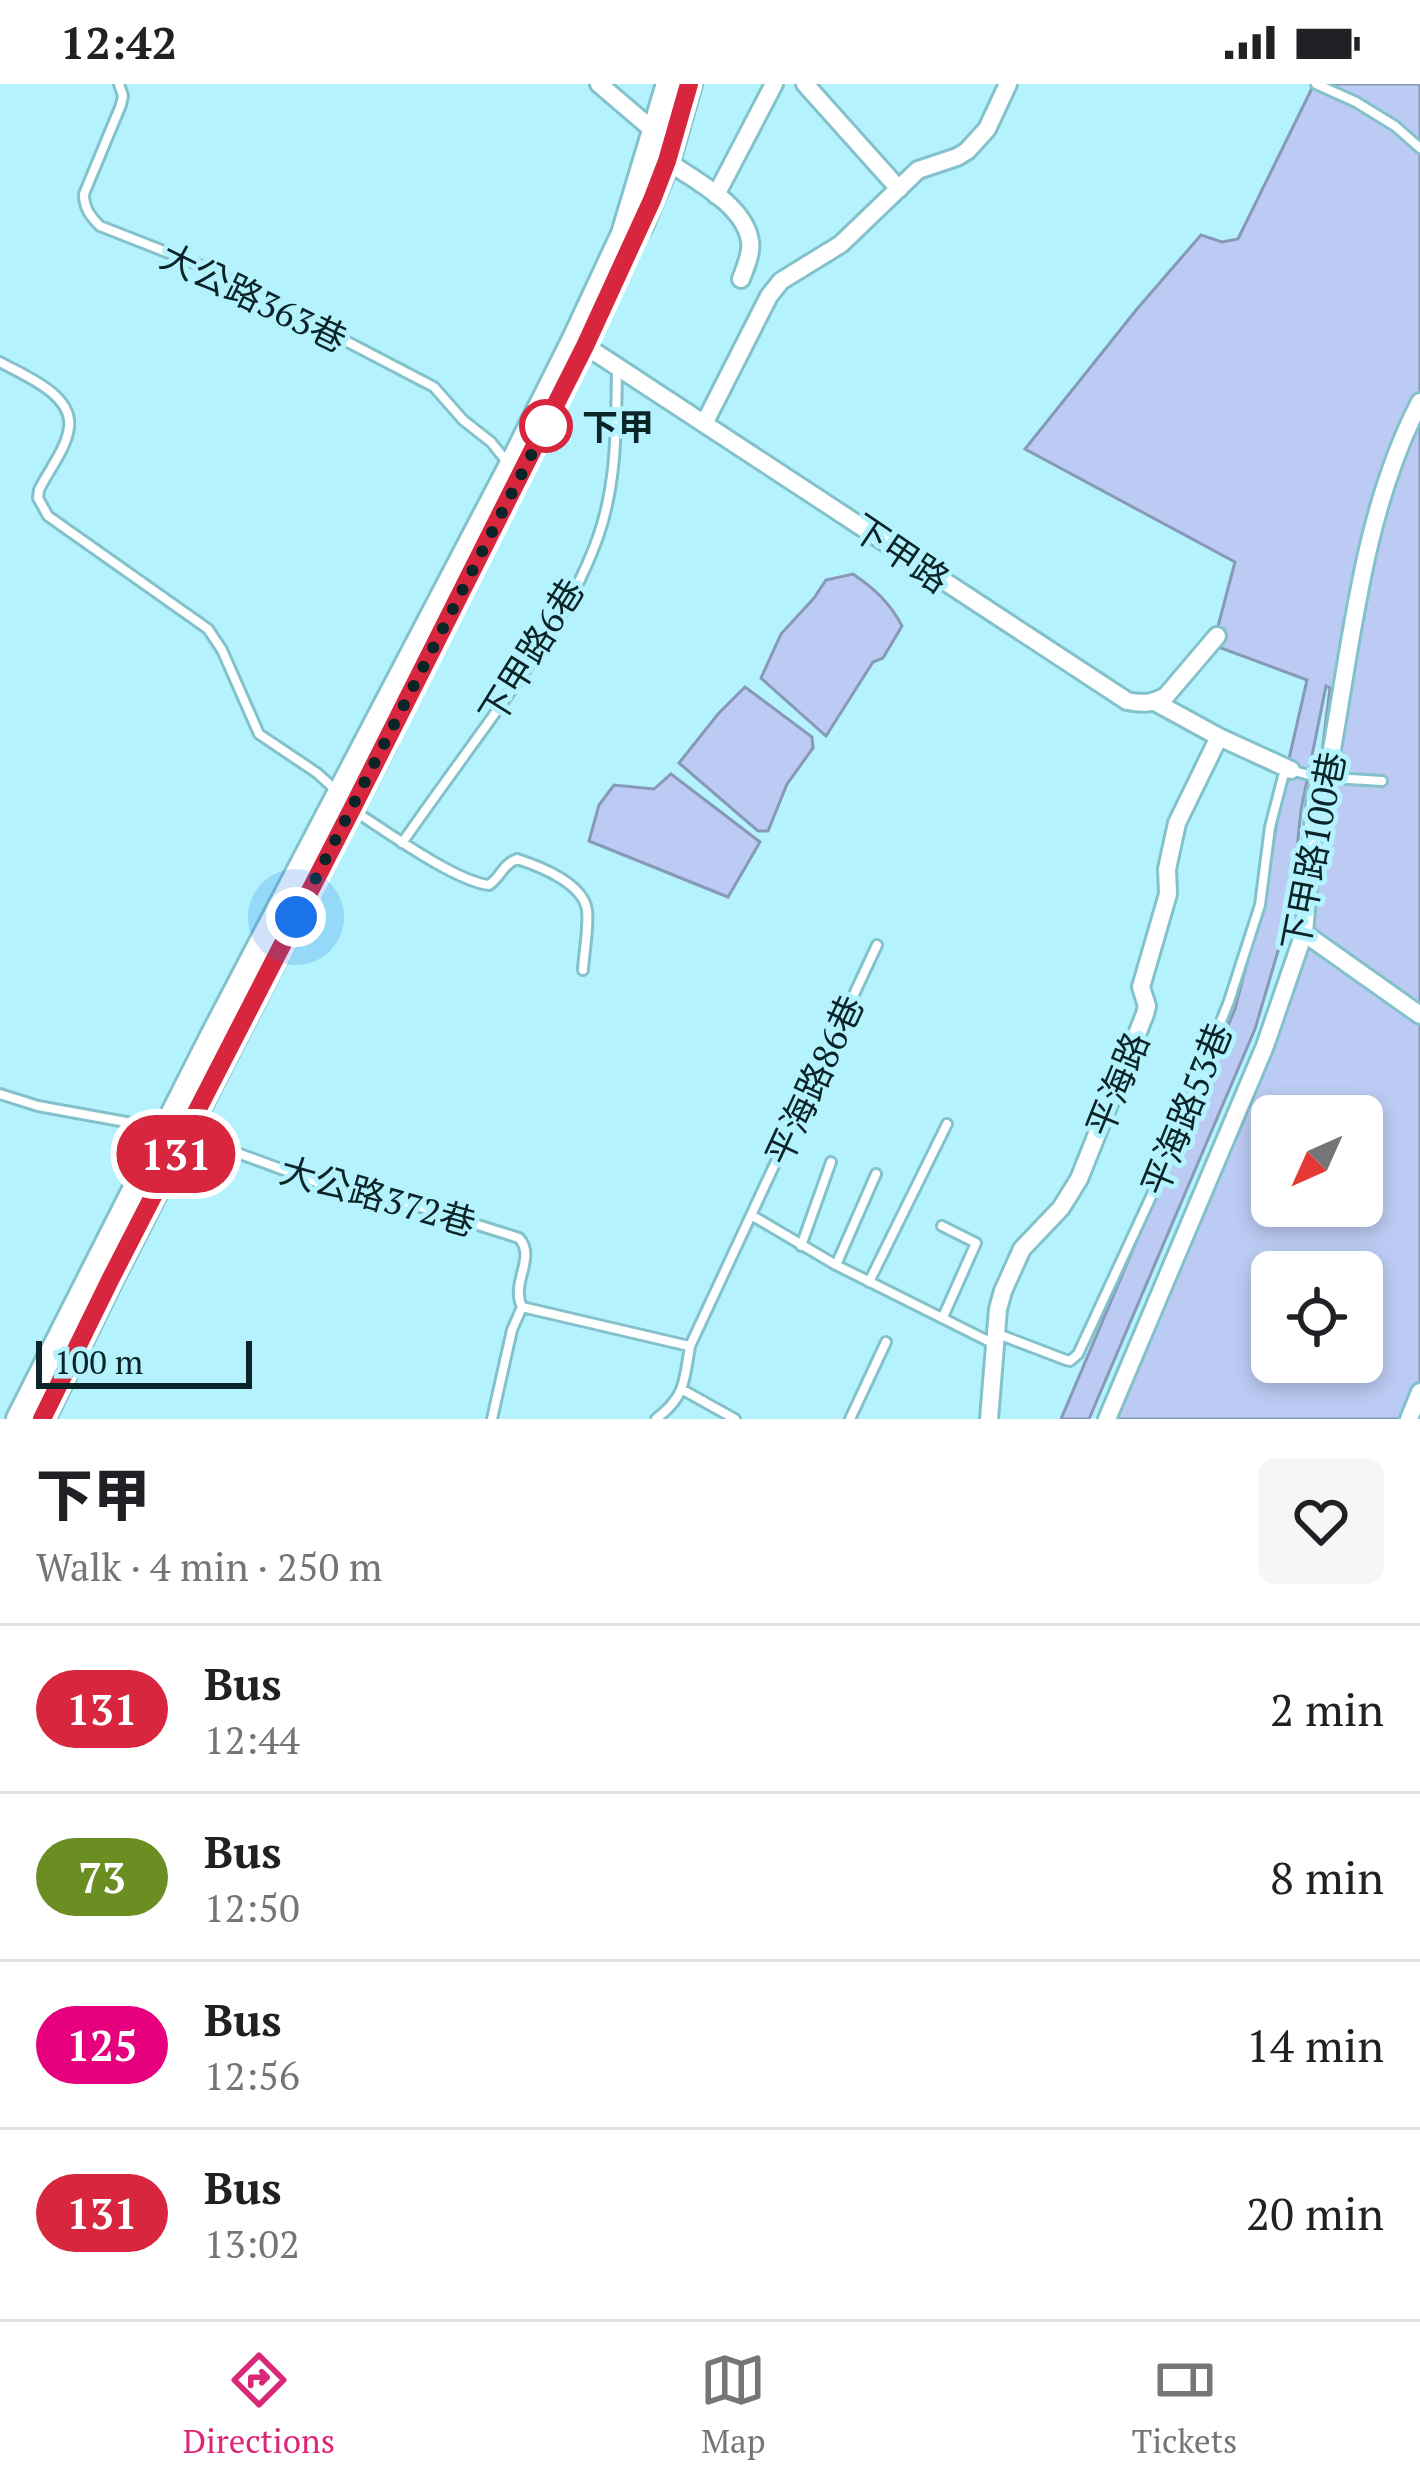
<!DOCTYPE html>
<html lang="en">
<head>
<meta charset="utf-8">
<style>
	body { margin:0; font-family:"PT Serif","Noto Sans TC",serif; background:#f6f6f6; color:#202124; height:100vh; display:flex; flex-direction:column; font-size:45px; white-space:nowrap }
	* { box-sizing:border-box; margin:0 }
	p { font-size:39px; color:#757577 }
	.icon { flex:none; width:66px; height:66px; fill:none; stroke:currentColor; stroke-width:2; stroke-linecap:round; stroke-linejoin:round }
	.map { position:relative; height:1335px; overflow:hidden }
	.drawer { display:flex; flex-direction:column; background:#fff; flex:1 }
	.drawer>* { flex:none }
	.badge { padding:0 24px; border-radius:39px; font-size:42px; line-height:78px }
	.needle { width:78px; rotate:225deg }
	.tools { position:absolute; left:1251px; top:1011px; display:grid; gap:24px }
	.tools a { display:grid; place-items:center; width:132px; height:132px; border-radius:18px; background:#fff; box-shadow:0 6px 18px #0003; font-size:60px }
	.scale { position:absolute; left:36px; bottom:30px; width:216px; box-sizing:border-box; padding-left:12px; border:6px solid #0a2428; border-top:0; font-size:33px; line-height:42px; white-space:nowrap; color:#0a2428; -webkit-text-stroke:9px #b4f3fe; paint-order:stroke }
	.you { position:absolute; width:60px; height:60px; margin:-30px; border:9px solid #fff; border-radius:50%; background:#1a73e8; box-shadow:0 0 0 18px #1a73e833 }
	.map>.badge { position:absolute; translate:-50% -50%; box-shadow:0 0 0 6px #fff }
	.round { display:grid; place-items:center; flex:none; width:126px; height:126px; border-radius:18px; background:#f6f6f6 }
	.headline { display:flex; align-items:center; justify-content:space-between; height:204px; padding:0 36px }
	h1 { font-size:57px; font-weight:800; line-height:90px }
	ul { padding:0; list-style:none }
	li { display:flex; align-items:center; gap:36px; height:168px; padding:0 36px; border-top:3px solid #e0e0e0 }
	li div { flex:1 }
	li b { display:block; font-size:45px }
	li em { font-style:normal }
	li .badge { min-width:132px; font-weight:700; text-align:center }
	.status { display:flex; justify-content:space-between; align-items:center; height:84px; padding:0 60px; background:#fff; direction:ltr }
	.status svg { height:33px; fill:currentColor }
	.dock { display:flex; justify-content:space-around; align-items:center; height:168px; border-top:3px solid #e0e0e0; background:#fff; font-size:33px; color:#757577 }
	.dock a { display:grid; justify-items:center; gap:6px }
	.dock .current { color:#db2777 }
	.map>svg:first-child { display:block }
</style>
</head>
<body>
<div class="status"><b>12:42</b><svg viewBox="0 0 49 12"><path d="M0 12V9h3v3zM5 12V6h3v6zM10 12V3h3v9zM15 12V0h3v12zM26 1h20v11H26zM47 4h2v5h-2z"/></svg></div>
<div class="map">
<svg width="1420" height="1335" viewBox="0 0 1420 1335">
	<rect width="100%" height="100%" fill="#b4f3fe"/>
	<path fill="#bccbf3" stroke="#8799b6" stroke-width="3" fill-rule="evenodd" d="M1314,0H1420V1335H1108L1281,938L1307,788L1330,604L1326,602L1301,726L1291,823L1255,945L1089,1335H1061L1235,925L1265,809L1283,701L1307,596L1213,561L1235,478L1025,365L1137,225L1201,151L1222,158L1238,155ZM1272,1032H1362V1122H1272ZM1272,1188H1362V1278H1272Z
		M853,490C875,505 890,519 902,542L883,574L873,578L826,652L761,594L781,550L814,514L826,496Z
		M745,603L812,653L813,664L787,700L768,747H758L679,679L718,630Z
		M671,690L760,758L728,813L589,757L599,721L614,701L654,705Z"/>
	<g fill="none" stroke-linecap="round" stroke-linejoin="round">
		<g stroke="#83c1cb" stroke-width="14">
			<path id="lane" d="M119,0L123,12L121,21L84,110C84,124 90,132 100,142L202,182L434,303L463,336L491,358L511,383L522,389
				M1316,0L1356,18L1395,42L1420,64
				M0,278C23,291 73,310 69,343C67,364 48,387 39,406L38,414L48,432L208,545L222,566L259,650L317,689L338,708
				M1294,687L1317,693L1382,697
				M356,728C387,748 455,797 489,801C500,794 503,780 517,775C539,782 583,799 587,826C589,844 584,867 583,886
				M402,759C432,716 463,674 493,632C534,575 576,517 599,450C617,397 616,341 617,286
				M0,1010L38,1022L159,1044
				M191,1052L360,1114L411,1120L519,1154C537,1174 510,1198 522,1223
				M751,1131L836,1181L994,1260
				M942,1142L976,1159L943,1233
				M801,1162L831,1078
				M836,1181L876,1090
				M869,1198L947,1040
				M522,1223L689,1262
				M998,1250L1066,1276L1070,1277L1078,1270L1156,1102L1229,917L1260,821L1270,743L1285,685
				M683,1306L735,1335
				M492,1335L512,1246L522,1223
				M656,1335C686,1312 684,1297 690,1262L877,861
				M850,1335L886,1258"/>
		</g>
		<g stroke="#83c1cb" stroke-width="22">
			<path id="street" d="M599,0L654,47
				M805,0L899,105
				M667,77C694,96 744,120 750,157C752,170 745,184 741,195
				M716,111L774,0
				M575,255L1127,617C1143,620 1152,620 1166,612L1217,552
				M705,338L769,212L781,197L841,160L918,86L957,73L967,67L987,45L1008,0
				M1155,618L1219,653L1291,686
				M1304,849L1420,931
				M989,1335L998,1225L1003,1207L1022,1165L1061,1124L1079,1095L1145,930L1147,922L1141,903L1168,810L1167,785L1177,739L1219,653
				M1107,1335L1265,962L1304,849L1316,709L1331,671C1352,554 1364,425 1420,318
				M1409,1335L1420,1308"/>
		</g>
		<g stroke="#83c1cb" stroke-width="30">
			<path id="primary" d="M640,142L667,77L689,0
				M19,1335L213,952L511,383L575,255L624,150L669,0
				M42,1335L111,1194L385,657"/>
		</g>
		<use href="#lane" stroke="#fff" stroke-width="8"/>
		<use href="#street" stroke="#fff" stroke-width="16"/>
		<use href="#primary" stroke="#fff" stroke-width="24"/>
	</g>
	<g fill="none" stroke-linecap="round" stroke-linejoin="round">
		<g stroke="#fff" stroke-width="27">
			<path id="line" d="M42,1335L111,1194L352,725L585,262L652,116L667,77L689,0"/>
		</g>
		<use href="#line" stroke="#d7263d" stroke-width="18"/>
		<path stroke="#0a2428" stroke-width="12" stroke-dasharray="0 21.6" d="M296,833L546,342"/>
	</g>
	<circle fill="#fff" stroke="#d7263d" stroke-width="6" cx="546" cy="342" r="24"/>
	<g text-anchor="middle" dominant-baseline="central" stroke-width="10" stroke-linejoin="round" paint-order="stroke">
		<g font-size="36" fill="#0a2428" stroke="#b4f3fe">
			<text transform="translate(254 213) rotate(26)">大公路363巷</text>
			<text transform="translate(901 469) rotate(34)">下甲路</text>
			<text transform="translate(531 567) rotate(-58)">下甲路6巷</text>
			<text transform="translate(1313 767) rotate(-79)">下甲路100巷</text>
			<text transform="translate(814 996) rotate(-65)">平海路86巷</text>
			<text transform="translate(1117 1000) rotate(-68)">平海路</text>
			<text transform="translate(1186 1025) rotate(-68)">平海路53巷</text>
			<text transform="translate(378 1112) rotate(16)">大公路372巷</text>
		</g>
		<g font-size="36" font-weight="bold" fill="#0a2428" stroke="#b4f3fe" text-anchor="start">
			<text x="582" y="342">下甲</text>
		</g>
	</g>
</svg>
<div class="tools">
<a><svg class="needle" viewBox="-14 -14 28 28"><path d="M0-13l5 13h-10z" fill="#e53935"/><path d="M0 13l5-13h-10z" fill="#757577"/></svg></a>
<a><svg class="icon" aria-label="locate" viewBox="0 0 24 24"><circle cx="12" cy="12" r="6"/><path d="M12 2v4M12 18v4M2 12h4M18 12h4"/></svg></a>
</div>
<div class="scale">100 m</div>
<div class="you" style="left:296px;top:833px"></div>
<b class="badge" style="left:176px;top:1070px;background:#d7263d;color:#fff">131</b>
</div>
<section class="drawer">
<div class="headline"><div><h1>下甲</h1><p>Walk · 4 min · 250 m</p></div><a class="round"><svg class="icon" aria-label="heart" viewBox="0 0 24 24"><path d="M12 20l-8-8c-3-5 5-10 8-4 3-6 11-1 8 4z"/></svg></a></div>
<ul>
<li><span class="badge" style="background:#d7263d;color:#fff">131</span><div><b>Bus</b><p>12:44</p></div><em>2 min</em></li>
<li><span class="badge" style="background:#6b8e23;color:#fff">73</span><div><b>Bus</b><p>12:50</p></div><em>8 min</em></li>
<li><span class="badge" style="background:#e6007e;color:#fff">125</span><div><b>Bus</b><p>12:56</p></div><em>14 min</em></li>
<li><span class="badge" style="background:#d7263d;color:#fff">131</span><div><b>Bus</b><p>13:02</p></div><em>20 min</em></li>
</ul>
</section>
<nav class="dock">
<a class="current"><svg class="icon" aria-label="directions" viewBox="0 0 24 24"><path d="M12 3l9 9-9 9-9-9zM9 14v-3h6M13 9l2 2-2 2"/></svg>Directions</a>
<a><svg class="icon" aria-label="map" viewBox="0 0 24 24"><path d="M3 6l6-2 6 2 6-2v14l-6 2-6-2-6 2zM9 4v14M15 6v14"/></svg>Map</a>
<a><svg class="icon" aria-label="tickets" viewBox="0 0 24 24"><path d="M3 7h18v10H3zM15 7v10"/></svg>Tickets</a>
</nav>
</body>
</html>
